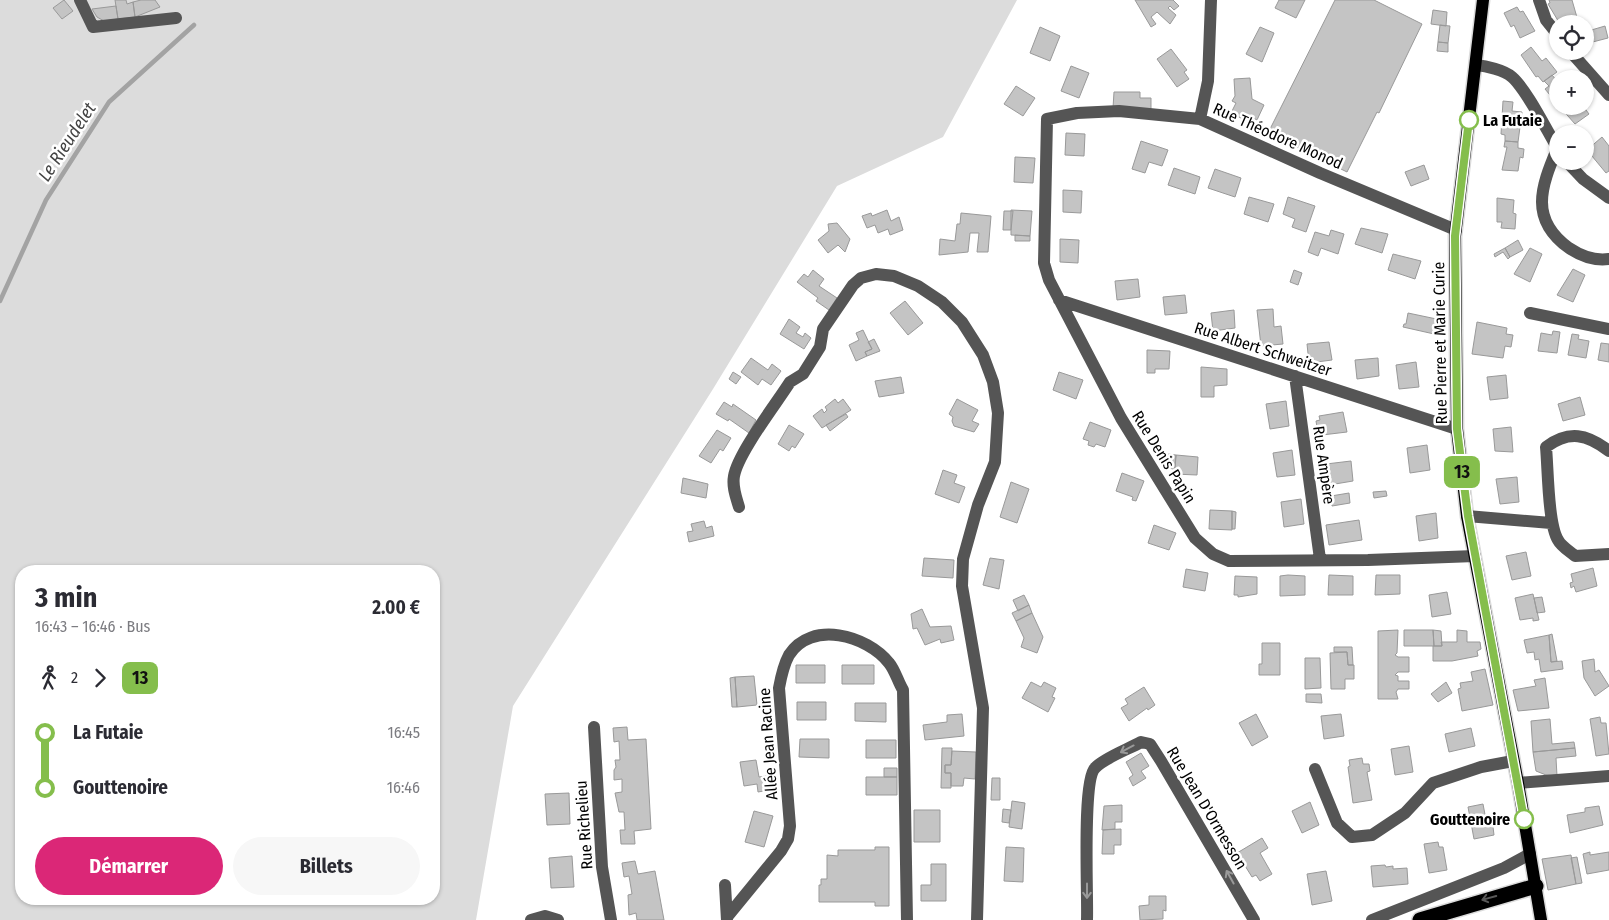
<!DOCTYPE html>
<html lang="fr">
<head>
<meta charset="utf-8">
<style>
	body { margin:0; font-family:"Fira Sans Condensed",sans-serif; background:#f7f7f7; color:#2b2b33; height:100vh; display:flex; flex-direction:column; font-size:19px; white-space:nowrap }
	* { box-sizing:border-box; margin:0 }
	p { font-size:16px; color:#7c7c81 }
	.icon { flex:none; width:28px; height:28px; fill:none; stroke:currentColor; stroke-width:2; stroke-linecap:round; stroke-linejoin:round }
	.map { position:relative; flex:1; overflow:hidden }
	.sheet { position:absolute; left:15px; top:565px; width:425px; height:340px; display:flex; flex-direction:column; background:#fff; border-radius:20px; box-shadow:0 1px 4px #0004 }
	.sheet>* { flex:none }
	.badge { padding:0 10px; border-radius:8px; font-size:18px; line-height:32px }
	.controls { position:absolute; left:1549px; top:15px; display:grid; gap:10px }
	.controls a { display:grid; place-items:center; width:45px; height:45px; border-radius:50%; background:#fff; box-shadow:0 1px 4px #0004; font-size:25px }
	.map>.badge { position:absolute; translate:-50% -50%; box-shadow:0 0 0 2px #fff }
	.legs { display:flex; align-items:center; gap:8px; height:55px; padding:0 20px; font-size:16px }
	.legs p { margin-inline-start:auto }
	.overview { display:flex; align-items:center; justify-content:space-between; height:85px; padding:0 20px }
	h1 { font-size:28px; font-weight:700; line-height:38px }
	.action { display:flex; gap:10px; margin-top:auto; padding:10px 20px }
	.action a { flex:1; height:58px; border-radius:30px; background:#db2777; color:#fff; font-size:20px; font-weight:700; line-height:58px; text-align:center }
	.action a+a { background:#f7f7f7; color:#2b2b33 }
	ul { padding:0 20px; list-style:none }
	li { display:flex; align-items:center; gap:18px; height:55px; font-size:19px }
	li i { display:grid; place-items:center; width:8px; height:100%; margin:0 6px; background:currentColor }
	li i::after { content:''; width:12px; height:12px; margin:-6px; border:4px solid; border-radius:50%; background:#fff }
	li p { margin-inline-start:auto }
	li:first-child i { background:linear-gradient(#0000 50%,currentColor 0) }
	li:last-child i { background:linear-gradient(currentColor 50%,#0000 0) }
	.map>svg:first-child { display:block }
</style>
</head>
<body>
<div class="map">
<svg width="1609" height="920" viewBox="0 0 1609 920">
	<rect width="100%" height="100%" fill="#fff"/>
	<path fill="#dcdcdc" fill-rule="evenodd" d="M0,0H1017L943,137L837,186L713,389L513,706L476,920H0ZM21,571H434V899H21Z"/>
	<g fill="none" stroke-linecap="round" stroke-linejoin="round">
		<path stroke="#a3a3a3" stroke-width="4.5" d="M0,301L46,200L109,102L194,25"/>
	</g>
	<path fill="#c4c4c4" stroke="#999" d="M64,0L73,11L62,19L53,8Z
		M115,0H126L127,4L133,2L135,17L118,19Z
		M141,0H155L160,7L135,17L133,2Z
		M1135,0H1173L1179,6L1174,10L1170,6L1168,8L1176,15L1170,24L1157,12L1151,17L1156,24L1151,27Z
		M1279,0H1305L1296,18L1275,8Z
		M1335,0H1374L1422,24L1379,113L1377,112L1347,172L1268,133Z
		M1549,0H1572L1578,21L1585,20L1588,31L1605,26L1608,38L1585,44V24H1560L1548,4L1550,3Z
		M116,6L118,19L104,21L97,17L92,9Z
		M1517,7L1520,12L1523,11L1535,31L1520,38L1514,25L1511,27L1504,13Z
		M1433,10L1447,12L1446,26L1431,24Z
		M1440,25L1450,26L1448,43L1438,42Z
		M1040,27L1060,36L1050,61L1030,53Z
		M1260,27L1274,33L1262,62L1246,54Z
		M1438,42L1448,43V52L1437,51Z
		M1531,47L1542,61L1546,58L1557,72L1543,82L1538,76L1536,77L1521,55Z
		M1171,49L1187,70L1184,72L1189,79L1177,87L1157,59Z
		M1071,66L1089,73L1079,98L1061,91Z
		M1552,75L1558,82V100L1555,101L1545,89L1549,86L1544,81Z
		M1250,78L1252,99L1264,105L1257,120L1246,114L1243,119L1231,113L1236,103L1232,101L1235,96L1234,79Z
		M1016,86L1035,98L1023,116L1004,104Z
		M1114,92H1140V98H1151V109L1113,108Z
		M1503,101L1513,102L1512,111L1522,112L1518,142L1505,141V135L1501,134Z
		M1583,106L1589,114L1575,124L1560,107Z
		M1066,133L1085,134L1084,156L1065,155Z
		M1602,137L1609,146V171L1606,173L1587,150Z
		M1141,141L1168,150L1162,166L1149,162L1145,173L1132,169Z
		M1505,141L1518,142V148L1524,149L1523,158L1520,157L1518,171L1502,170L1507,147H1504Z
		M1015,157L1035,158L1033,183L1014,182Z
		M1424,165L1429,179L1411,186L1405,172Z
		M1174,168L1200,177L1195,194L1168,185Z
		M1215,169L1241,178L1235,197L1208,188Z
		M1063,190L1082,191L1081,213L1063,212Z
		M1249,197L1274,204L1268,222L1244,214Z
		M1288,197L1315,206L1306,232L1292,227L1295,219L1283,214Z
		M1497,198L1514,200L1513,213L1516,214L1515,229L1501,228L1502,222H1497Z
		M887,210L891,221L899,217L903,230L890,235L888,229L878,233L875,225L867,228L862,216L871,213L872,216Z
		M1011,210L1032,211L1030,236L1011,235Z
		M1004,211H1013L1011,230H1003Z
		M961,213L991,216L988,252H977L979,233H970L968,252L939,255L940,239L955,241L957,224H960Z
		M837,223L850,239L845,252L838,245L828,253L818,240L829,231L828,224Z
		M1361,228L1388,234L1382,253L1355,244Z
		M1331,230L1344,234L1338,254L1321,248L1318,256L1308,252L1315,232L1329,236Z
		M1015,235L1030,236V241H1015Z
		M1060,239L1079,240L1078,263L1060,262Z
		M1518,240L1523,250L1510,257L1505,248Z
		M1505,248L1510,257L1508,259L1503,252L1495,257L1494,254Z
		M1530,248L1542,254L1530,282L1514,274Z
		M1393,254L1421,261L1415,279L1388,270Z
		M1573,269L1585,275L1573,302L1557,295Z
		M813,270L824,279L819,286L837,298L829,310L816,301L818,298L797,282L804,274L808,277Z
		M1294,270L1302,273L1298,285L1290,282Z
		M1138,279L1140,297L1117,300L1115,281Z
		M1185,295L1187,313L1165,315L1163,297Z
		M905,301L923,323L908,335L890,313Z
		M1273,309L1274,327L1281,326L1283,344L1261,346L1257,310Z
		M1234,310L1235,328L1213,331L1211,313Z
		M1408,313L1446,321L1443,336L1403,327L1404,324H1406Z
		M789,319L800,327L796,333L803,337L805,333L811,338L804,349L780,334Z
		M1477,322L1507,328L1506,334L1513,335L1511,347L1505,346L1503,358L1472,354Z
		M863,330L872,349L865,352L867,356L856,361L849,345L859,340L856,333Z
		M1553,331L1560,332L1557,353L1538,351L1541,333L1552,335Z
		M1572,334L1579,335L1578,339L1589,341L1586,358L1568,355Z
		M874,339L880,351L867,356L865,352L872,349L868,342Z
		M1329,342L1332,360L1309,363L1307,344Z
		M1601,343L1609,344V362L1598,360Z
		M1147,350L1170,351L1169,369H1155V373H1147Z
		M751,358L768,370L772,364L781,371L771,385L762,379L758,385L741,372Z
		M1378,358L1379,376L1357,379L1355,360Z
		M1416,362L1419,387L1399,389L1396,365Z
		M1201,367L1227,369V385L1214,386V397H1201Z
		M733,372L741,377L736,384L729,379Z
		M1059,372L1083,380L1076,399L1053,390Z
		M1506,375L1508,398L1490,400L1487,377Z
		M901,377L904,393L879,397L875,381Z
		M1580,397L1585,415L1563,421L1558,404Z
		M835,399L838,403L843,399L851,410L822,428L813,416L822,409L824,413L827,410L825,407Z
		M957,399L978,410L972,421L979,424L974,432L954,426L952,421L953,417L949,414Z
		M1286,401L1289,426L1270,429L1266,404Z
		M724,402L732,407L733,404L756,420L749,433L729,419L728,421L716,414Z
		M1343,412L1347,432L1322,435L1321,427H1317L1316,421L1320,420L1319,416Z
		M846,414L848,417L830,431L826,425Z
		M1090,422L1111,430L1105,447L1096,444L1094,447L1088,445L1089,441L1083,439Z
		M789,425L804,434L795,448L792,446L789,451L778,444Z
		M1511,427L1513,452L1495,451L1493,429Z
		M717,430L731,438L723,451L720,449L711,463L699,456Z
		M1427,445L1430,470L1410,473L1407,448Z
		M1292,450L1295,475L1277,477L1273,453Z
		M1167,454L1176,455L1175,470L1170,468L1166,462Z
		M1176,455L1198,457L1197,475L1174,474Z
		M1351,461L1353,481L1329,485L1326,464Z
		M943,470L957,475L954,483L965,487L959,503L935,494Z
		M1122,473L1144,481L1136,501L1132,500L1133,497L1116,491Z
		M1517,477L1519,502L1500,504L1496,479Z
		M683,478L708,484L706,498L681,493Z
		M1011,482L1029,489L1017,523L1000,517Z
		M1386,491L1387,496L1374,498L1373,492Z
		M1349,493L1350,503L1332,506L1331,496Z
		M1301,499L1304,524L1284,527L1281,502Z
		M1210,510L1232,511V530L1209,529Z
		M1232,511L1236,512L1235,529H1232Z
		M1436,513L1438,538L1419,541L1416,516Z
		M1359,520L1362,540L1329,545L1326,525Z
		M704,521L706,528L712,526L714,536L689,542L687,532L693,531L691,524Z
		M1154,525L1176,533L1169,550L1148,543Z
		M1526,552L1531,576L1512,580L1506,556Z
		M924,558L954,560L953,578L922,576Z
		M990,558L1004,560L999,589L983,585Z
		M1593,568L1597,586L1576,592L1574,586L1571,588L1570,583L1573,582L1571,574Z
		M1186,569L1208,573L1205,591L1183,587Z
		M1288,575L1305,576V595L1280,596V576Z
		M1329,575L1353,576V595H1328Z
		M1376,575H1400V594L1375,595Z
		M1235,576L1257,577V594L1238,597V595H1234Z
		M1447,592L1451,614L1432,617L1429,595Z
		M1533,594L1539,620L1533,621V618L1520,620L1515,598Z
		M1024,595L1029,605L1018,611L1013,600Z
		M1542,597L1545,612L1537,613L1534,598Z
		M1029,605L1032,613L1016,621L1012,613Z
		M922,609L930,627L951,626L954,640L941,643L940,639L925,645L917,628L913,629L911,614Z
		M1032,613L1043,637L1037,653L1021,647L1024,638L1016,621Z
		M1398,630L1397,653L1395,655L1398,657H1409V672H1398L1395,675L1398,676V681H1409V689H1398L1396,692L1398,699H1378V631Z
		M1404,630H1433L1434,646H1404Z
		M1433,630L1441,631L1442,646H1434Z
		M1457,630L1467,631V642H1480L1481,649L1477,651L1478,656L1452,661H1433V646H1442L1441,642H1457Z
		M1552,634L1557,661L1551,662L1549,635Z
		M1549,635L1551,662L1562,661L1563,669L1541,672L1539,659L1535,660L1534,652L1527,653L1524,640Z
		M1262,643H1280V675H1259V664H1262Z
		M1334,647H1352L1353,665H1348L1347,652H1334Z
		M1347,652L1348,665H1354V679H1345V689H1331L1330,653Z
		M1305,658H1320L1321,688L1305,689Z
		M1594,659L1595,672L1599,670L1609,686L1595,696L1584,678L1582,661Z
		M796,665H825V683H796Z
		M842,665H874V684H842Z
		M1485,669L1493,705L1462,711L1458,689L1461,688L1460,683L1473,681L1471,672Z
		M754,676L757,705L737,707L735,677Z
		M735,677L737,707H732L730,678Z
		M1545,678L1549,708L1518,711L1513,690L1536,686L1534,680Z
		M1031,682L1041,687L1044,682L1056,688L1052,697L1055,698L1048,712L1022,698Z
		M1446,682L1452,693L1438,702L1431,694Z
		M1144,687L1155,705L1148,710L1147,708L1129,721L1121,708L1128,704L1125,699Z
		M1306,694H1321L1322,703L1306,702Z
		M797,702H826V720H797Z
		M855,703H886V722L855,721Z
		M962,714L964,736L925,740L923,725L947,722V715Z
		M1256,714L1268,737L1252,746L1239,723Z
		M1341,714L1344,736L1324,739L1321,716Z
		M1600,717L1601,723H1606L1609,754L1596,756L1590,719Z
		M1550,719L1552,744L1574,742L1575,748L1533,752L1531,721Z
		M627,727L628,740L646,739L651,829L634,831L635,844H621L620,830H625L624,812H619L615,793L622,792V779L614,780V770L616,767L615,760H620L619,741L614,742L613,728Z
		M1471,728L1475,746L1449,752L1445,734Z
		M800,739H829V758L799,757Z
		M866,740H896V758H866Z
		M1409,746L1413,772L1395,775L1391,749Z
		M942,748H952L951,765H945V773H951V788H941Z
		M1575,748L1576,756L1556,758L1557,776L1546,775L1536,771L1533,752Z
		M952,751L976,752L975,779L964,778L963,786H951V773H945V765H951Z
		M1141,753L1149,766L1141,771L1146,778L1133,786L1129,778L1133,775L1126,762Z
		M1362,758L1363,764H1369L1370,771L1367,772L1372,800L1353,803L1348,767L1350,766L1349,760Z
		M756,760L759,777L773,775L775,789L758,792L757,784L744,786L740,762Z
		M884,768H897V777H884Z
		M866,777H897V795H866Z
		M992,778H1000V800H991Z
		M569,793L570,824L547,825L545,794Z
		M1012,801L1025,803L1022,829L1009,827Z
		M1310,802L1319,825L1302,833L1292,811Z
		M1483,804L1486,820L1492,819L1494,835L1474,839L1468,807Z
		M1122,805V822H1115V829L1102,830L1104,806Z
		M1599,806L1603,825L1570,833L1567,815L1585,812V808Z
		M1003,809L1011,810L1009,823L1002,822Z
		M914,810H940V842H914Z
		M754,811L773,816L764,847L745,842Z
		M1121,829V845H1114V854H1102L1103,830Z
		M1262,838L1268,848L1260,853L1272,874L1260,881L1256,875L1252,877L1237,853Z
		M1438,842L1439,847H1443L1447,870L1429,873L1424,844Z
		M875,847H889V906H875V902H819V885H821V879H827V855L838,856V850H875Z
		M1006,847L1024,848L1023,882L1004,881Z
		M1590,852V855L1609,852V870L1587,874L1583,854Z
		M1571,855L1576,884L1548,890L1542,859Z
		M572,856L574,887L551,888L549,858Z
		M1577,857L1582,883L1576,884L1571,858Z
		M635,861L638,874L655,871L664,920H637L636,913L629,915L628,895L632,894L629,876L624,877L622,863Z
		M931,864H946V901H921V885H931Z
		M1385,865L1386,867L1393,866V869L1407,868L1408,884L1373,887L1371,866Z
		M1326,871L1332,901L1312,905L1307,874Z
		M1149,896H1166V911L1163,910V919L1140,920L1139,906L1149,905Z"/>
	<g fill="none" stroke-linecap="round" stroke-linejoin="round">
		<g stroke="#dbdbdb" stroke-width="15">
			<path id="major" d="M1483,0L1455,236L1457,429L1467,516L1518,783L1541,920"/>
		</g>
		<g stroke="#dbdbdb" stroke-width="18">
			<path id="highway" d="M1420,920L1536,886"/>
		</g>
		<path stroke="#555" stroke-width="12" d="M80,0L93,27L176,18
			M1539,0L1546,20L1558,35
			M1570,51L1609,95
			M1476,65C1486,66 1504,70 1512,77C1527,90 1547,131 1558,149
			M1200,119L1208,81L1211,0
			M1557,149C1541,187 1529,219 1569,248C1581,256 1595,261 1609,259
			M1566,161L1583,179L1609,198
			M1456,230L1320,173L1200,119L1119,111L1077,113L1047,119L1044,263L1049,280L1121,418L1195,538L1213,554L1229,561L1368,560L1475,556
			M1059,300L1457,429
			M1530,313L1609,329
			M1295,376L1320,559
			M1609,451C1587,434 1569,430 1546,447C1548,468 1548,524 1558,540C1561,546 1569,551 1575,556L1609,554
			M739,507C736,497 732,487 734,476C738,453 776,404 790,382L803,374L820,347L823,329L853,285L861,278L876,274L894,276L918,286L942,302L962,322L983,355L993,382L998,413L995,462L978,505L963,559L962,586L983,708L977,920
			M1467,516L1551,523
			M594,727L602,867L611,920
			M1315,769L1337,823L1352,837L1372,835L1405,813L1433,783L1481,767L1513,761
			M1518,783L1609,776
			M725,885L727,920
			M727,917L781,851L788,839L790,826L779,688C781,677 783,666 789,655C811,620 867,635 889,663C895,670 898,682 903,690L907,920
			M531,920L545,916L558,920
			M1087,920C1088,895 1082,781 1095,768C1104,758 1129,749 1141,742L1150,744L1161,761L1254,920
			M1372,920L1504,868L1530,854"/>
		<use href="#major" stroke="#000" stroke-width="12"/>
		<use href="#highway" stroke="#000" stroke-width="15"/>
	</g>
	<defs><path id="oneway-shaft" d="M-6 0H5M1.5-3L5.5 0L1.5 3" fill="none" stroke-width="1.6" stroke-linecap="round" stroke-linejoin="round" transform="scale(1.25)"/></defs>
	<g stroke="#999">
		<use href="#oneway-shaft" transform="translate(1127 749) rotate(152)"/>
		<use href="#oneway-shaft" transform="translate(1230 877) rotate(-119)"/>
		<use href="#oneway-shaft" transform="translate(1087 891) rotate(90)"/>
	</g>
	<use stroke="#595959" href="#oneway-shaft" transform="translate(1489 898) rotate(165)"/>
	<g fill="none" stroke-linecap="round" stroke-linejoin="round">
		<g stroke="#fff" stroke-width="11">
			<path id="line-1" d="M1469,120L1455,236L1457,429L1468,516L1524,819"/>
		</g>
		<use href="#line-1" stroke="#85be4c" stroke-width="8"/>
	</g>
	<g fill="#fff" stroke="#85be4c" stroke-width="2.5">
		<circle cx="1469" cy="120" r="9"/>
		<circle cx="1524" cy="819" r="9"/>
	</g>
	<g text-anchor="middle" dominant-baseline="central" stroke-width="5" stroke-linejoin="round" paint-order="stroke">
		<g font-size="16" font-weight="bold" fill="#000" stroke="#fff" text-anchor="start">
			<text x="1483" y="120">La Futaie</text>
			<text x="1510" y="819" text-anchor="end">Gouttenoire</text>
		</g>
		<g font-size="16" fill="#000" stroke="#fff">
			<text transform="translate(1278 136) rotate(24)">Rue Théodore Monod</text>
			<text transform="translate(1440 343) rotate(-91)">Rue Pierre et Marie Curie</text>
			<text transform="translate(1263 349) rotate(18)">Rue Albert Schweitzer</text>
			<text transform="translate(1164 457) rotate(58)">Rue Denis Papin</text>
			<text transform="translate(1324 465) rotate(82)">Rue Ampère</text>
			<text transform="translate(768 744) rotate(-94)">Allée Jean Racine</text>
			<text transform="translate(1207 808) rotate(59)">Rue Jean D'Ormesson</text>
			<text transform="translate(584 825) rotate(-94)">Rue Richelieu</text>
		</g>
		<g font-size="18" font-style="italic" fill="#444" stroke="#fff">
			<text transform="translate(67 142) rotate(-57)">Le Rieudelet</text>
		</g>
	</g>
</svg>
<div class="controls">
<a><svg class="icon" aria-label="locate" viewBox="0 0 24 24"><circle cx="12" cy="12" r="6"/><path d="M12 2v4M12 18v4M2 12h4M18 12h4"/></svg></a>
<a>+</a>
<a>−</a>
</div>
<b class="badge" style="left:1462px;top:472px;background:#85be4c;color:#111">13</b>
<section class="sheet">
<div class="overview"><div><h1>3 min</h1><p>16:43 – 16:46 · Bus</p></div><b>2.00 €</b></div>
<div class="legs"><svg class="icon" aria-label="walk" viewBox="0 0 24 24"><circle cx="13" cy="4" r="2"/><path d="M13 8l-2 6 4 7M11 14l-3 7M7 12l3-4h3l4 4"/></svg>2<svg class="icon" aria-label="forward" viewBox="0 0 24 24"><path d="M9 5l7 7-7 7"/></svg><b class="badge" style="background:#85be4c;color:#111">13</b></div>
<ul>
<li><i style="color:#85be4c"></i><b>La Futaie</b><p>16:45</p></li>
<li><i style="color:#85be4c"></i><b>Gouttenoire</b><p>16:46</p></li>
</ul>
<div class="action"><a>Démarrer</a><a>Billets</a></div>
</section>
</div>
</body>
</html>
